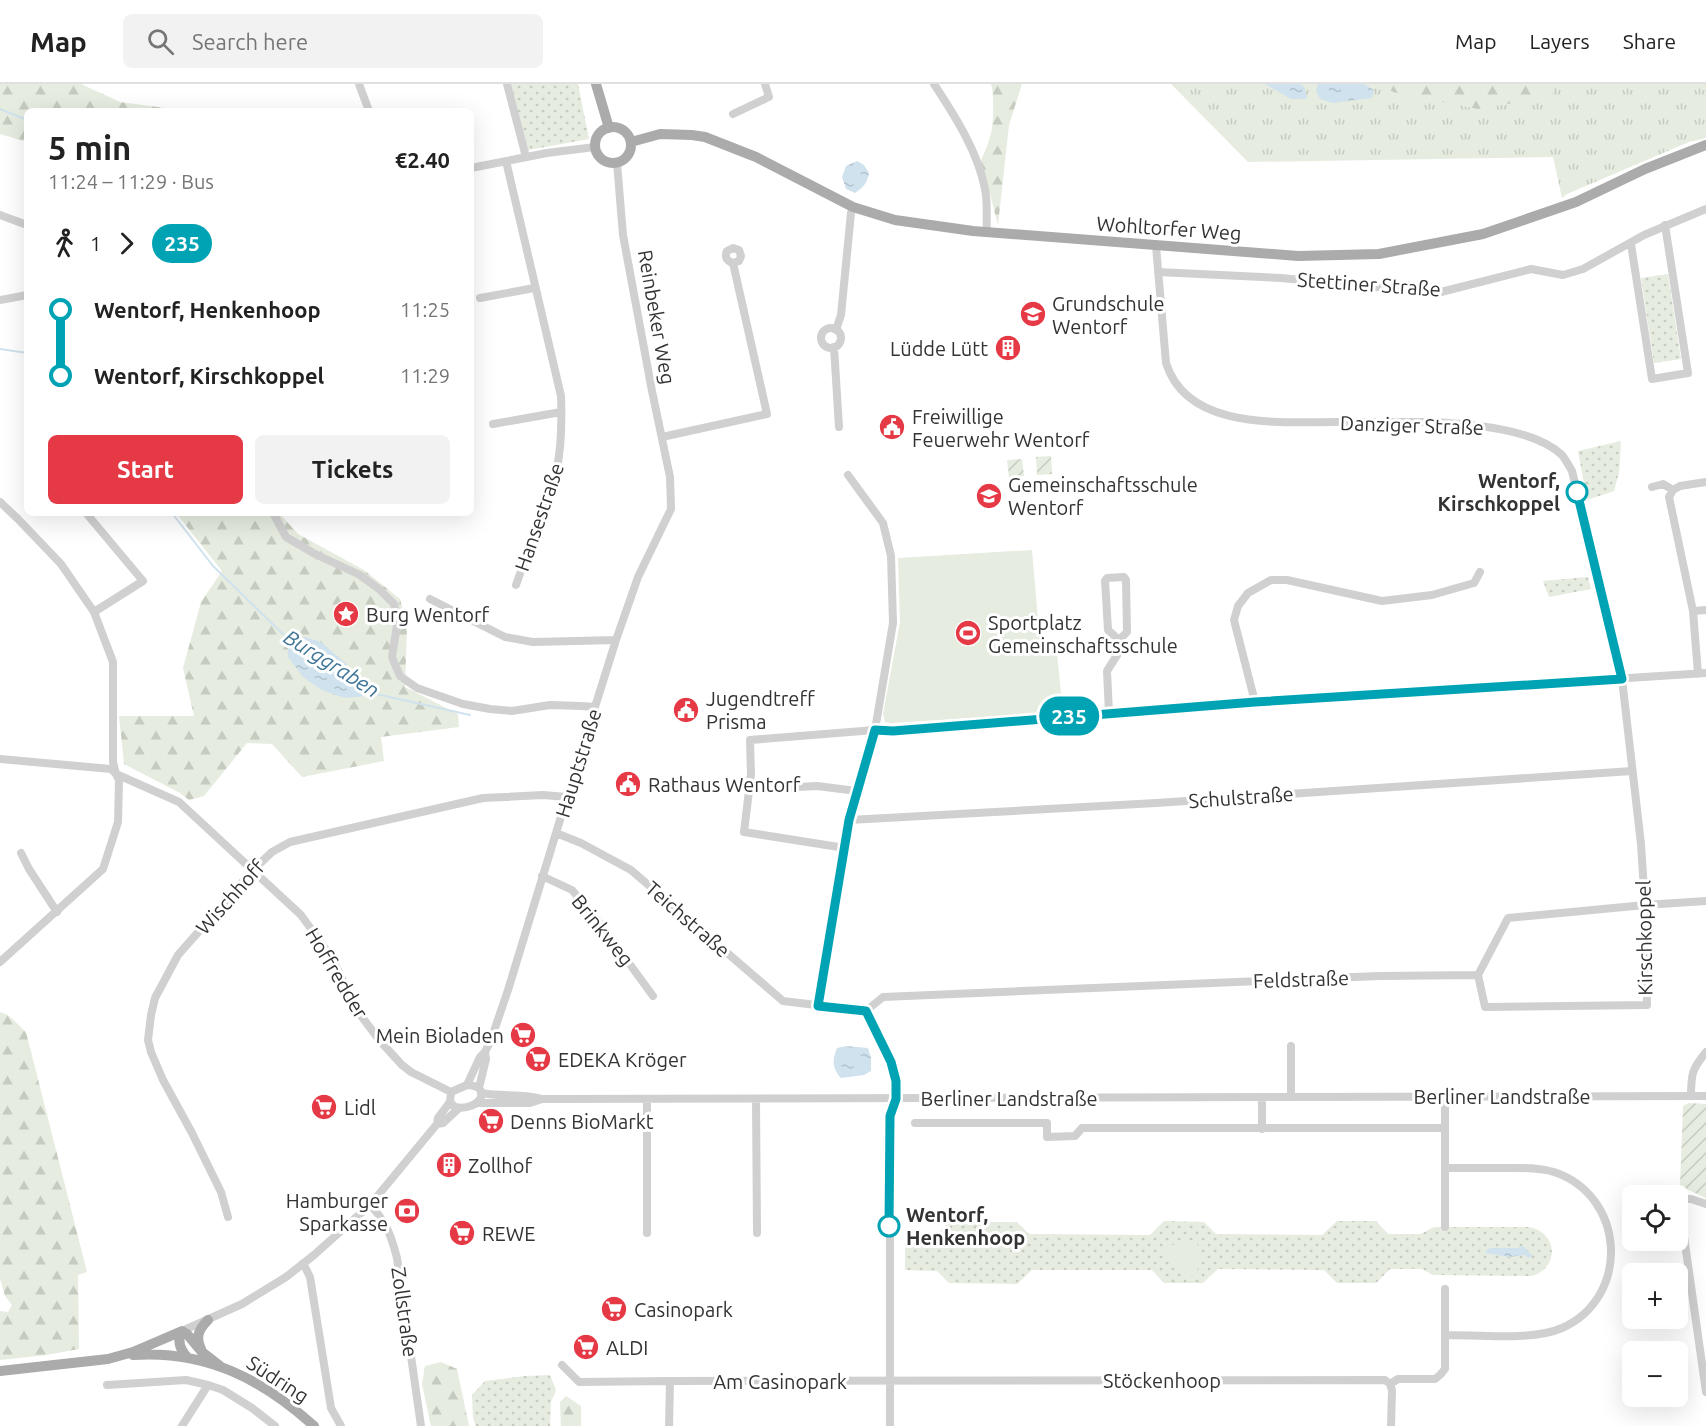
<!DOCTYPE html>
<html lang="en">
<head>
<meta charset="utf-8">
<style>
	body { margin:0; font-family:Ubuntu,sans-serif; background:#f2f2f2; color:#222; height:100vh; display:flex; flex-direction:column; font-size:22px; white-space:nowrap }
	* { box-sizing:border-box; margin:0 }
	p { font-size:20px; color:#767676 }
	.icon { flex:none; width:33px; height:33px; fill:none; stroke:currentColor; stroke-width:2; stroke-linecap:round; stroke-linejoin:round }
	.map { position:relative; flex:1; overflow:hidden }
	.panel { position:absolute; left:24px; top:24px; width:450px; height:408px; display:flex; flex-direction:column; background:#fff; border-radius:9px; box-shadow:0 6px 24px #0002 }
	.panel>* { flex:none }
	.badge { padding:0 12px; border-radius:20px; font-size:21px; line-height:39px }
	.controls { position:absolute; left:1622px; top:1101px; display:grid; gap:12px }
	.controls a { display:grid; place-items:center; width:66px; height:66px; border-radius:9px; background:#fff; box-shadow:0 6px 24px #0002; font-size:30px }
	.map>.badge { position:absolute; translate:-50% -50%; box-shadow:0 0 0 3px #fff }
	.legs { display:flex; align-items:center; gap:9px; height:66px; padding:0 24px; font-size:20px }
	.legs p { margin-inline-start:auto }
	.summary { display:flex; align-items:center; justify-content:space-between; height:102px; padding:0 24px }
	h1 { font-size:33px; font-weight:700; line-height:45px }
	.primary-button { display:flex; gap:12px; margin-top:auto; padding:12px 24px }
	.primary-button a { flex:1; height:69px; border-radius:9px; background:#e63946; color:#fff; font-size:24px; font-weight:700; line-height:69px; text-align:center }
	.primary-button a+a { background:#f2f2f2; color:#222 }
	ul { padding:0 24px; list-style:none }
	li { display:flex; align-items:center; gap:21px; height:66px; font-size:22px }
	li i { display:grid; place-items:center; width:9px; height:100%; margin:0 8px; background:currentColor }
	li i::after { content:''; width:15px; height:15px; margin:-8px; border:4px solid; border-radius:50%; background:#fff }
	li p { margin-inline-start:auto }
	li:first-child i { background:linear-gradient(#0000 50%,currentColor 0) }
	li:last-child i { background:linear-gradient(currentColor 50%,#0000 0) }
	header { display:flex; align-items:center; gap:36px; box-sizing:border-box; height:84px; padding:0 30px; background:#fff; border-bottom:2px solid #e0e0e0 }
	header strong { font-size:28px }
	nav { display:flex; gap:33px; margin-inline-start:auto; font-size:21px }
	.search { width:420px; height:54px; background:#f2f2f2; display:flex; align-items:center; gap:15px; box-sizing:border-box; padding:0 21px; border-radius:9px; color:#767676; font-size:22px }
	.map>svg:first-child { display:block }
</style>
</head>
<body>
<header>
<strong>Map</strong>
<div class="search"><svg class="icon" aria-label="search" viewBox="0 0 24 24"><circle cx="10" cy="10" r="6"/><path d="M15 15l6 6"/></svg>Search here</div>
<nav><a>Map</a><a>Layers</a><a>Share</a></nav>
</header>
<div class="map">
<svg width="1706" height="1342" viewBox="0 0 1706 1342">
	<defs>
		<pattern id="grass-tufts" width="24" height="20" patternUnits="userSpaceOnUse" patternTransform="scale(1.5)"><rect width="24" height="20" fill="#e6ecdf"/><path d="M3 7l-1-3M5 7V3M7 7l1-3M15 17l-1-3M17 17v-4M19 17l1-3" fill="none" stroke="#c6cbc0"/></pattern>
		<pattern id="forest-firs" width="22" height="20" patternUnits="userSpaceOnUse" patternTransform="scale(1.5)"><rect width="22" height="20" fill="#e6ecdf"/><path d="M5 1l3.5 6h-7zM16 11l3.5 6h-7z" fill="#c6cbc0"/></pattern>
		<pattern id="park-dots" width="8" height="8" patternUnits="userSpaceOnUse" patternTransform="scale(1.5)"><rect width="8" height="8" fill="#e6ecdf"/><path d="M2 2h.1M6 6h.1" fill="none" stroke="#c6cbc0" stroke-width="1.8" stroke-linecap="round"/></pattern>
		<pattern id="garden-furrows" width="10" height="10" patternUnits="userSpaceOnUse" patternTransform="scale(1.5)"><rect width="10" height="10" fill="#e6ecdf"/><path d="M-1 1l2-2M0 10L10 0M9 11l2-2" fill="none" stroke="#c6cbc0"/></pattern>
		<pattern id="water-ripples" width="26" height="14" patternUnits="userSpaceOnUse" patternTransform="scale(1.5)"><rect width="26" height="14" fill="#cfe2ee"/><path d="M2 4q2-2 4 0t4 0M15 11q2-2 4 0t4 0" fill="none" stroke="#b2c2cd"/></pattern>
	</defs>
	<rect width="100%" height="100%" fill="#fff"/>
	<path fill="url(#grass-tufts)" d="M1171,0H1706V54L1689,58L1567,110L1562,114L1553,73L1248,78Z"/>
	<path fill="url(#forest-firs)" d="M0,0H81L120,18L187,27H27V58L0,50Z
		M991,0H1022L1009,41L998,141L981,76C991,55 994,43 993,19C993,12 993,6 991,0Z
		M1383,0H1552L1553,12L1478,25L1393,8Z
		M176,429H279L298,450L364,486L400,515L407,542L405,603L458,630L459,643L381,653L384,677L302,693L272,660L247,659L204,712L189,716L180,709L124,680L119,632H194L183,584L201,518L222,487Z
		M0,928L8,931L26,948L87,1188L78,1191L79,1265L46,1271L0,1276V1227L8,1228L12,1221L5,1212L0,1195Z
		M441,1278L457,1285L469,1342H431L422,1300L425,1282Z
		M566,1312L581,1322V1342H561L560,1318Z"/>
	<path fill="url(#park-dots)" d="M511,0H578L589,55L528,66Z
		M1668,190L1681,275L1654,279L1641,194Z
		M1621,357L1619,389L1614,407L1587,416L1578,367Z
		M1588,493L1591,505L1549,513L1543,497Z
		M1164,1137L1204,1138L1216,1150L1322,1151L1337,1137H1376L1388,1150H1421L1434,1143H1528C1557,1147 1561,1183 1532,1192L1433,1191L1422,1185H1390L1376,1199H1337L1324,1186L1218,1185L1203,1199H1164L1152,1186H1032L1017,1200L949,1199L937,1187L905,1186V1151H936L949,1138H1017L1029,1150L1150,1151Z
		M550,1291L556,1306L551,1318L550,1342H476L473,1334L472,1311L485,1297L525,1292Z"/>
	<path fill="url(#garden-furrows)" d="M1051,372L1052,390L1037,391L1036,373Z
		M1022,375L1024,392L1009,393L1007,376Z
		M1689,1019L1706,1020V1114L1680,1102L1683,1022Z"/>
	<path fill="#e6ecdf" d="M1032,466L1040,560H1056L1063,628L891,639L885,638L883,630L900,538L898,474Z
		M1185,1158L1197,1160C1205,1173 1202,1184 1190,1193C1174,1189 1168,1178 1163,1163Z"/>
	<path fill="url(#water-ripples)" d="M1265,0H1301L1305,4L1307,15H1291Z
		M1318,0H1364L1374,6L1372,14L1333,19L1320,15L1316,7Z
		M857,77L864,81L869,89C867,99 864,103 855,109L846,105L842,93L846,82Z
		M305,553L321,558L359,591L377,611L345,614L322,606L303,593L288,573V556Z
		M846,962L868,964L871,974V987L864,991L841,994C832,984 832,976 837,964Z
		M1523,1162L1533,1172L1528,1174L1525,1171L1509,1173L1485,1169L1488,1165L1491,1164H1517Z"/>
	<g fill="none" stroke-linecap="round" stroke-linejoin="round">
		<path stroke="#cfe2ee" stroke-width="2" d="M0,25L27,36
			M0,265L27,269
			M172,429L213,482L290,557
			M376,610L470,631"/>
		<path stroke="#d0d0d0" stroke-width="8" d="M359,0L369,27
			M507,0L526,73
			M934,0C955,32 978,68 985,105C988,119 986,134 987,148
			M733,30L769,13L765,0
			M506,77L561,312C562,338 562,363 556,388L516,501
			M471,84L547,69L595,63
			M0,131L27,141
			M1631,160L1652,295L1688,289L1665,141
			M1156,162L1166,279C1187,346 1279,338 1334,338C1366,338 1399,338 1431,338C1469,340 1533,344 1562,371C1566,376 1569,382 1572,387L1622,595L1641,760L1645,821L1647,921L1485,923L1478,891
			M1158,188L1281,194L1408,206L1441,208L1531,185L1563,191L1583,185L1644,151L1706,125
			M480,214L534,204
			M0,216L27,211
			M821 254a10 10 0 1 1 20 0a10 10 0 1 1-20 0Z
			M836,246L841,231L851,129L853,123
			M834,263L839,343
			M493,340L561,328
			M662,353L767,330L733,179C727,177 724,173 727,167L733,164L739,166L741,172L739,177L733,179
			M1652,403L1663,400L1673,406L1680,402L1706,398
			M1673,406L1669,413L1693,527L1706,526
			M0,418L18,435L61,480L94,528L113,578V678L116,690L119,696L118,738L103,785L0,878
			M86,429L143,497L94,528
			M273,429L286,453L315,470L360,491L379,505L394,520L398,535L392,573L400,592L417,604L463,620L490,625L512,627L550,621L581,622L595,623
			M430,515L505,553L533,558L616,556
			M1693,527L1698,590
			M1255,618L1234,536L1238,522L1248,509L1271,496H1287L1382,517L1432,511L1474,499L1480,488
			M1109,629L1107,587L1119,568V556L1127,548L1126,496L1124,493L1107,494L1105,497L1108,546L1119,556
			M0,675L111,685L116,690L179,718L301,831L332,874L359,929L380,957L402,981L411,988L451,1008
			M750,700L778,704L817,702L857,707
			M849,736L1156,719L1632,687
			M556,749L581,759L631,786L783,917L866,927C883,963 906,992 890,1032V1342
			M845,764L744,748L751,690L750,656L875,646L893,647L1255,618L1706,589
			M21,769L29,785L57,828
			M542,792L572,806L599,838L653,912
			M818,922L849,736L875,646L893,539L891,472L883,439L848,391
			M866,927L883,913L1379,892L1478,891L1508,834L1645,821L1706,817
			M1291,962V1012
			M467,1001L480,973L485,968L491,956L508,906L578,677L616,556L638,493L671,425L670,393L652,307L623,151L617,79
			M467,1001C494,1002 480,1028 455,1023L450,1018L451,1008Z
			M479,1004L486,975L485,968
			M481,1009C501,1013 524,1009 542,1015L1706,1012
			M1691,1012C1691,990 1692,985 1706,968
			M1262,1013V1045
			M647,1015V1149
			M756,1015L757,1149
			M477,1019H530L542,1015
			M915,1039H1047V1053L1075,1052L1082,1044H1445
			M437,1040L443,1039L459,1024
			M1445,1084V1143
			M1706,1120L1691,1115H1680L1679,1117L1706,1308
			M370,1121C386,1137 391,1151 397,1174L421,1342
			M228,1133L221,1108L192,1049L163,996L151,968L148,956L151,931L155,914L178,871L253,786L272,768L290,758L483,714L543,711L567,713
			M303,1179L310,1193L331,1324L341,1342
			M1445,1205V1251
			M182,1247L242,1220L286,1193L314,1171L370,1121L437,1040L438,1034L450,1018
			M562,1281L579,1298L670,1297
			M1390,1300L1398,1295H1435L1440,1291L1445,1285V1251C1477,1251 1533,1257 1562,1244C1631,1213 1626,1112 1554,1088C1537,1083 1520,1084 1504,1084C1484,1084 1464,1084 1445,1084V1012
			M107,1301L186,1296L208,1301L223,1306L252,1324L275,1342
			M182,1342L208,1301
			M669,1342L670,1297L1385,1296L1390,1300L1392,1306L1391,1342"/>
		<path stroke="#ababab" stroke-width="10" d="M596,0L609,44
			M595 61a18 18 0 1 1 36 0a18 18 0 1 1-36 0Z
			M631,58L660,50L692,51L705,53L756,73L853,123L895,136L973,147L1298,172L1379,170L1483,150L1576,118L1645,85L1706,61
			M181,1248C177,1258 180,1266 188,1274
			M201,1265C195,1253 199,1245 208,1236
			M133,1271C206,1266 262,1295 314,1342
			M0,1287L108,1275L133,1268L182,1247L187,1250L202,1268L220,1282"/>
	</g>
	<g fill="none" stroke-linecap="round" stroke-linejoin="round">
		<g stroke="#fff" stroke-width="14">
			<path id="line-1" d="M889,1142L890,1032L896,1015V997L891,978L866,927L818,922L849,736L875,646L893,647L1255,618L1622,595L1577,408"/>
		</g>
		<use href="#line-1" stroke="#00a3b4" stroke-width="9"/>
	</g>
	<defs>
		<g id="school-disc" transform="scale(1.35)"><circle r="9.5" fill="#e63946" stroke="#fff"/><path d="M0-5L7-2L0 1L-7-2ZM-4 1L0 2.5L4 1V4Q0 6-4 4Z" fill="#fff"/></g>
		<g id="building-disc" transform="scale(1.35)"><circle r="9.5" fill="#e63946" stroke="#fff"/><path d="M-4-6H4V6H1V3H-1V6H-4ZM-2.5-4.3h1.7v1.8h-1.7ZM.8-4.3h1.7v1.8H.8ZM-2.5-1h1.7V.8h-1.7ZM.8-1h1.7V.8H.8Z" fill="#fff"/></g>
		<g id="civic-disc" transform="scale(1.35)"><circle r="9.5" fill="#e63946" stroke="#fff"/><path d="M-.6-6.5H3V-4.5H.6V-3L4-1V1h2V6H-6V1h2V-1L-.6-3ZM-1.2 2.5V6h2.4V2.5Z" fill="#fff"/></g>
		<g id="sight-disc" transform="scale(1.35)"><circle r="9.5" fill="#e63946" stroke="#fff"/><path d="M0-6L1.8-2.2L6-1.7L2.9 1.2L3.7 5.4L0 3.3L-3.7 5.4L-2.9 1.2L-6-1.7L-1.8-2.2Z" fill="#fff"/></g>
		<g id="stadium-disc" transform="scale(1.35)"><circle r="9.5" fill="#e63946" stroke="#fff"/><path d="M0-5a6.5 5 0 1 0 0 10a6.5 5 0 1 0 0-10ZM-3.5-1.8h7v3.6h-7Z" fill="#fff"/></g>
		<g id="supermarket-disc" transform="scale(1.35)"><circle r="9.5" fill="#e63946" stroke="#fff"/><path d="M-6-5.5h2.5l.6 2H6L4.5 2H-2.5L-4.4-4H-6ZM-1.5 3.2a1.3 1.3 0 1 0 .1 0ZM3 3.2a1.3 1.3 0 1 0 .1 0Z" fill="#fff"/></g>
		<g id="bank-disc" transform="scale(1.35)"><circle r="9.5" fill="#e63946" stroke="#fff"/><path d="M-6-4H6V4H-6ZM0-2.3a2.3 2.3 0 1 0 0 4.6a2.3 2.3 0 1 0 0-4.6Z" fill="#fff"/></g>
	</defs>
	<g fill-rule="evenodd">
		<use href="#school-disc" x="1033" y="230"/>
		<use href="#building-disc" x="1008" y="264"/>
		<use href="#civic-disc" x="892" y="343"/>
		<use href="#school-disc" x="989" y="412"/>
		<use href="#sight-disc" x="346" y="530"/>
		<use href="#stadium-disc" x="968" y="549"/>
		<use href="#civic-disc" x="686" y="626"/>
		<use href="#civic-disc" x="628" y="700"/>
		<use href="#supermarket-disc" x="523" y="951"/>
		<use href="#supermarket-disc" x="538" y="975"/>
		<use href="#supermarket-disc" x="324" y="1023"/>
		<use href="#supermarket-disc" x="491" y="1037"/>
		<use href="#building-disc" x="449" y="1081"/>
		<use href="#bank-disc" x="407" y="1127"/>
		<use href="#supermarket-disc" x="462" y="1149"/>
		<use href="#supermarket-disc" x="614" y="1225"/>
		<use href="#supermarket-disc" x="586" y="1263"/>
	</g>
	<g fill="#fff" stroke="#00a3b4" stroke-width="3">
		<circle cx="1577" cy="408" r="10"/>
		<circle cx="889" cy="1142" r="10"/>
	</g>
	<g text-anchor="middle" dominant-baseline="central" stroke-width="6" stroke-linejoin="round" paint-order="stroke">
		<g font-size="20" fill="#333" stroke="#fff">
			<text transform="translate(1169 144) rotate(4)">Wohltorfer Weg</text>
			<text transform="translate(1369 200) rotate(4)">Stettiner Straße</text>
			<text transform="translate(657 233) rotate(80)">Reinbeker Weg</text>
			<text transform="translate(1412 341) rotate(2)">Danziger Straße</text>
			<text transform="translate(539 433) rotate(-71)">Hansestraße</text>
			<text transform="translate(578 679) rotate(-73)">Hauptstraße</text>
			<text transform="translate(1241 713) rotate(-4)">Schulstraße</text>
			<text transform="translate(230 813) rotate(-48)">Wischhoff</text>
			<text transform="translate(688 835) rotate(41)">Teichstraße</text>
			<text transform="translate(603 846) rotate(51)">Brinkweg</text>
			<text transform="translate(1644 854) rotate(-91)">Kirschkoppel</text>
			<text transform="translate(337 889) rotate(59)">Hoffredder</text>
			<text transform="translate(1301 895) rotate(-2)">Feldstraße</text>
			<text x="1502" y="1012">Berliner Landstraße</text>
			<text x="1009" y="1014">Berliner Landstraße</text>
			<text transform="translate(405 1228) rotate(82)">Zollstraße</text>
			<text transform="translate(278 1295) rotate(33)">Südring</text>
			<text x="1162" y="1296">Stöckenhoop</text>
			<text x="780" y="1297">Am Casinopark</text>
		</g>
		<g font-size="20" fill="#333" stroke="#fff" text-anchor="start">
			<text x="1052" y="219">Grundschule<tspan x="1052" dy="23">Wentorf</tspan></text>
			<text x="988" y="264" text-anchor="end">Lüdde Lütt</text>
			<text x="912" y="332">Freiwillige<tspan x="912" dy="23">Feuerwehr Wentorf</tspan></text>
			<text x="1008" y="400">Gemeinschaftsschule<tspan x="1008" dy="23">Wentorf</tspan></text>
			<text x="366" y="530">Burg Wentorf</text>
			<text x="988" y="538">Sportplatz<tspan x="988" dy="23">Gemeinschaftsschule</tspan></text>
			<text x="706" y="614">Jugendtreff<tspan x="706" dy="23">Prisma</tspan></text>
			<text x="648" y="700">Rathaus Wentorf</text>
			<text x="504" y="951" text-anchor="end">Mein Bioladen</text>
			<text x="558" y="975">EDEKA Kröger</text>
			<text x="344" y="1023">Lidl</text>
			<text x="510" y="1037">Denns BioMarkt</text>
			<text x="468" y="1081">Zollhof</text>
			<text x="388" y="1116" text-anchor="end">Hamburger<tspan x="388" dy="23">Sparkasse</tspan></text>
			<text x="482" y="1149">REWE</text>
			<text x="634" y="1225">Casinopark</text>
			<text x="606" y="1263">ALDI</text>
		</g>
		<g font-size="20" font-weight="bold" fill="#333" stroke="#fff" text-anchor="end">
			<text x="1560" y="396">Wentorf,<tspan x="1560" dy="23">Kirschkoppel</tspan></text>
			<text x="906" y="1130" text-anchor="start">Wentorf,<tspan x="906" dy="23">Henkenhoop</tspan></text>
		</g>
		<g font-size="21" font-style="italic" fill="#3f7597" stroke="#fff">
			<text transform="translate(332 579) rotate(32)">Burggraben</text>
		</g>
	</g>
</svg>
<div class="controls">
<a><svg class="icon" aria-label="locate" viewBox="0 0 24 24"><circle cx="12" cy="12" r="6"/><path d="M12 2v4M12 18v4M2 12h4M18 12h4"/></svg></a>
<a>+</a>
<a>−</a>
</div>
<b class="badge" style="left:1069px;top:632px;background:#00a3b4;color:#fff">235</b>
<section class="panel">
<div class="summary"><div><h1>5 min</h1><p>11:24 – 11:29 · Bus</p></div><b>€2.40</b></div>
<div class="legs"><svg class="icon" aria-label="walk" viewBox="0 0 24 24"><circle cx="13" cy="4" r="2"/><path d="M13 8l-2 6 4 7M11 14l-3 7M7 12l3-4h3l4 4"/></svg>1<svg class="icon" aria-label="forward" viewBox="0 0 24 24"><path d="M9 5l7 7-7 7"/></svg><b class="badge" style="background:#00a3b4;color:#fff">235</b></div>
<ul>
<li><i style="color:#00a3b4"></i><b>Wentorf, Henkenhoop</b><p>11:25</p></li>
<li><i style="color:#00a3b4"></i><b>Wentorf, Kirschkoppel</b><p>11:29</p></li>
</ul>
<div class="primary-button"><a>Start</a><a>Tickets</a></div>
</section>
</div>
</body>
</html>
